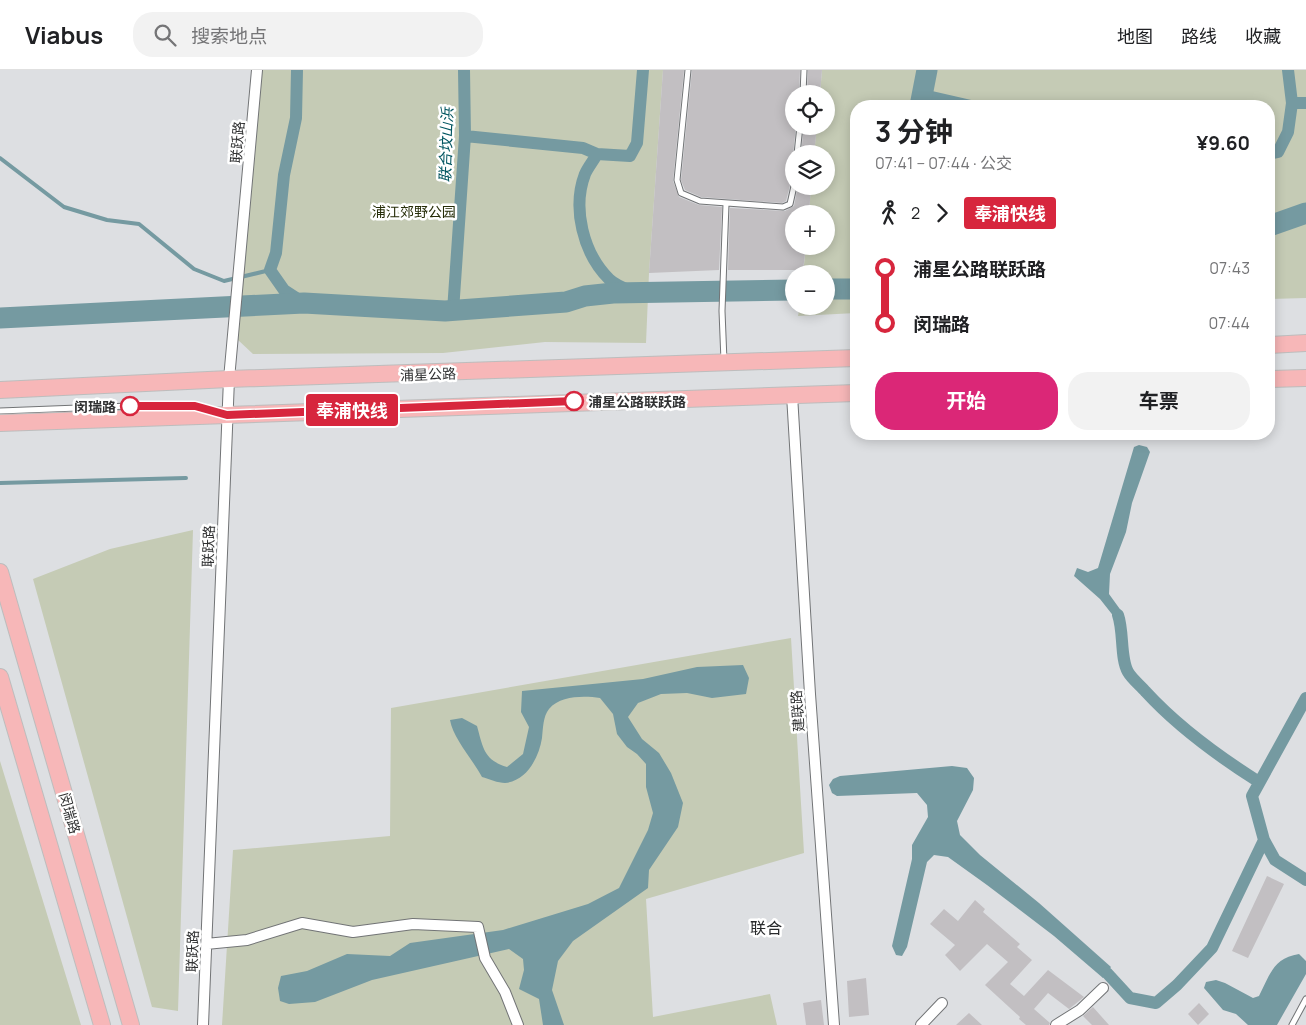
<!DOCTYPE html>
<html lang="zh">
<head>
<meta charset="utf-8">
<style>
	body { margin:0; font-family:Manrope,"Noto Sans SC",sans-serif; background:#f2f2f2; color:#202124; height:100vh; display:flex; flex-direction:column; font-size:19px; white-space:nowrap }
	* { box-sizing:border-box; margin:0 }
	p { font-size:16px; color:#757577 }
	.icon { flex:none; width:28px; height:28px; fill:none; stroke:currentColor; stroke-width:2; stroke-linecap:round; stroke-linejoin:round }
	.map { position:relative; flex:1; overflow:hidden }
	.side { position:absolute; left:850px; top:30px; width:425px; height:340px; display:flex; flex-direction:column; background:#fff; border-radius:20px; box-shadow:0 2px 12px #0003 }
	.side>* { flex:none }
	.badge { padding:0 10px; border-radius:4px; font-size:18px; line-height:32px }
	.buttons { position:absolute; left:785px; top:15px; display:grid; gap:10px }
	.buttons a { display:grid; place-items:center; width:50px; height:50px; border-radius:50%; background:#fff; box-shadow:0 2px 12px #0003; font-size:25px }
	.map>.badge { position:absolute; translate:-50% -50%; box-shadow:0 0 0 2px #fff }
	.legs { display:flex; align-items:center; gap:8px; height:55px; padding:0 25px; font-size:16px }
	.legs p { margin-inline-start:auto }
	.headline { display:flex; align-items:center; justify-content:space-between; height:85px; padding:0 25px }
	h1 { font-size:28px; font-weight:700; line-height:38px }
	.primary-button { display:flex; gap:10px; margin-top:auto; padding:10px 25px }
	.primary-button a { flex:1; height:58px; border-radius:20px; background:#db2777; color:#fff; font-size:20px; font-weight:700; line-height:58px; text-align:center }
	.primary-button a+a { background:#f2f2f2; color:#202124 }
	ul { padding:0 25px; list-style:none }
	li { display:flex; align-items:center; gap:18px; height:55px; font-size:19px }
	li i { display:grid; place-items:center; width:8px; height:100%; margin:0 6px; background:currentColor }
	li i::after { content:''; width:12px; height:12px; margin:-6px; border:4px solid; border-radius:50%; background:#fff }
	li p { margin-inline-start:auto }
	li:first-child i { background:linear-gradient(#0000 50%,currentColor 0) }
	li:last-child i { background:linear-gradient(currentColor 50%,#0000 0) }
	header { display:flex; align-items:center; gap:30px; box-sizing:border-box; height:70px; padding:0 25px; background:#fff; border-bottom:1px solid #e0e0e0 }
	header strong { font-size:24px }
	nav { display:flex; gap:28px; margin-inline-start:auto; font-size:18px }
	.search { width:350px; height:45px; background:#f2f2f2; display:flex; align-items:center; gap:12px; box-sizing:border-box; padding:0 18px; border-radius:20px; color:#757577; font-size:19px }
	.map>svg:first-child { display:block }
</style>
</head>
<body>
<header>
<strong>Viabus</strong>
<div class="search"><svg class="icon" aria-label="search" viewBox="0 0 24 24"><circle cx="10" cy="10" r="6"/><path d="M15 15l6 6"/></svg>搜索地点</div>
<nav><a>地图</a><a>路线</a><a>收藏</a></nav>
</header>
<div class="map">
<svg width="1306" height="955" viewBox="0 0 1306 955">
	<rect width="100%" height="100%" fill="#dddfe2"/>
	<path fill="#c5cbb5" d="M262,0H663L649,203L646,273L545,272L443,283L253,284L237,269Z
		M822,0H1306V228L1269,229V36H856V243L798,246L800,236H826V204H803L806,176H826V144H809L811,116H826V84H814L817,56H826V24H820Z
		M193,460L178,941L152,937L33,509L110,479Z
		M791,568L804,783L646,829L653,947L770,924L777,955H222L233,780L390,766L391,638Z
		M0,691L81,955H0Z"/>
	<path fill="#759aa1" d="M1139,375L1147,377L1150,382L1132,433L1126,462L1110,504L1109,524L1122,542L1115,548L1100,529L1074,506L1077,498L1088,502L1098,498L1134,377Z
		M743,595L749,608L746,624L712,628L687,623L661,624L638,633L628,647L642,669L659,683L671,703L683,733L678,757L649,800L648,818L573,871L558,891L552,920L564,955H543L539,929L519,919L524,900L523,889L509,879L372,910L315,932L289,934L280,931L278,918L281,906L307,901L347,884L390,886L410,873L503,860L588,834L619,818L648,760L653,743L646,717V694L637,684L627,677L617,664L613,644L600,628C585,626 561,625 549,639C543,646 543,659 542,668C539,687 527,711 505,713C498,713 489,709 482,707C473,690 453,668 450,650L462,648L477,656C483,678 484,690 507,697L523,684L529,657L521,642L522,621L643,609L697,597Z
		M952,696L967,698L974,708L973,720L957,751L960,765L980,785L1039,833L1111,897L1103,908L1054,866L987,815L948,787L934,785L927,792L907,877L902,886L896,885L892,876L912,789V775L928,747L927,735L917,723L837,726L832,723L829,715L833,709L840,706Z
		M1299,884L1306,891V904L1277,955H1248L1236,944L1223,940L1204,918L1206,912L1216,910L1225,913L1253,928L1259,926C1270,905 1273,888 1299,884Z"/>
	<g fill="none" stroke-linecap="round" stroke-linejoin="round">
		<path stroke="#759aa1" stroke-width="4" d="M0,88L64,137L107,150L139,154L194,199L224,211L270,200
			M0,413L186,408"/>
		<path stroke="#759aa1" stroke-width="12" d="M297,0L296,48L284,105L276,183L270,200L284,220L304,233
			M1288,0L1292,33
			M923,25L971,36
			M465,66L583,78L597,84
			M1269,84L1278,82L1288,62L1292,33H1306
			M633,222C626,219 615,215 609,209C583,183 572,138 585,104C588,97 594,90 597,84L630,86L637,73L643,0
			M453,241L465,66L464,0
			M1118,545C1124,562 1120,588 1128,602C1132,609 1140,615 1146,622C1179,658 1218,686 1259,712
			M1264,770L1275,790L1306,810
			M1107,903L1130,928L1156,933L1177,915L1212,878L1264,770L1252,726L1306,628"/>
		<path stroke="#759aa1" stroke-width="21" d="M920,36L927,0
			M1269,156L1306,143
			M826,219H856
			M0,248L304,233L445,241L566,232L585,226L613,223L794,220"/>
	</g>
	<path fill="#c2bfc2" d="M663,0H684L673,111L679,127L699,135L722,137L719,200L649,203Z
		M692,0H800L799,24H794V56H796L793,84L794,112L790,115L786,131L782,133L701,127L685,120L681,110Z
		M808,0H822L820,24H807Z
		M804,56H817L814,84H801Z
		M798,116H811L809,144H794V176H806L803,200H728L730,138L785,141L794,136Z
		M1267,806L1284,814L1248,888L1232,881Z
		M975,830L985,839L983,842L1020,874L1017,877L1032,890L1010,914L1024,926L1048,900L1084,927L1069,939L1048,923L1034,939L1050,953L1049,955H1026L1019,949L1020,947L985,915L1008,892L987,874L960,901L945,885L955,875L930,854L944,839L958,851Z
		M866,908L869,945L849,947L847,911Z
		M821,930L824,955H806L803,933Z
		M1199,933L1209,944L1198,955L1188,944Z
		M1093,937L1109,955H1092L1083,946Z
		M969,943L982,955H956Z"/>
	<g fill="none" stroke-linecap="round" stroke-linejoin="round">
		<g stroke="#727476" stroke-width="7">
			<path id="service" d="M688,0L677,110L681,123L700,131L783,137L790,134L794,116
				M803,24L804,0
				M797,84L800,56
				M724,291L722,241L726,134
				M0,341L130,336H195L206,339
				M1292,955L1306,929"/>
		</g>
		<g stroke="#727476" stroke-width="12">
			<path id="minor" d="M792,325L810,624L834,955
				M206,874L247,870L302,853L353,862L413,854L478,857L485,888L505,922L518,955
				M203,955L229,309L257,0
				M921,955L942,933
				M1056,955L1080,940L1103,918"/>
		</g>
		<g stroke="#bdbdbd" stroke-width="18">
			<path id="primary" d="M1269,275L1306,273
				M1269,309L1306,308
				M0,320L229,309L856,288
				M0,353L856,323
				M0,502L131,955
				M0,607L102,955"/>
		</g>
		<use href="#service" stroke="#fff" stroke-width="5"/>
		<use href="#minor" stroke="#fff" stroke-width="10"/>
		<use href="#primary" stroke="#f7b7b8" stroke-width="16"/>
	</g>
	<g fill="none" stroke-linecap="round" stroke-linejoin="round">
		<g stroke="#fff" stroke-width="11">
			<path id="line-1" d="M130,336H195L227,345L574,331"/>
		</g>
		<use href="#line-1" stroke="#d7263d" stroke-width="8"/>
	</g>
	<g fill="#fff" stroke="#d7263d" stroke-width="2.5">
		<circle cx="574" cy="331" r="9"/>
		<circle cx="130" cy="336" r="9"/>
	</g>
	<g text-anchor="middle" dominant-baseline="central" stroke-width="5" stroke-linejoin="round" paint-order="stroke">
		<g font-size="14" fill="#303132" stroke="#fff">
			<text transform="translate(237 72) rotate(-85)">联跃路</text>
			<text transform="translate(428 304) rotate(-2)">浦星公路</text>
			<text transform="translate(208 476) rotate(-88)">联跃路</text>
			<text transform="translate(797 641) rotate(-94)">建联路</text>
			<text transform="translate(70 743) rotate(74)">闵瑞路</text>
			<text transform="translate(192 881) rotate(-88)">联跃路</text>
		</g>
		<g font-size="14" fill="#262d08" stroke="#fff">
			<text x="414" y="141">浦江郊野公园</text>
		</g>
		<g font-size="14" font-weight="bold" fill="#303132" stroke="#fff" text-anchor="start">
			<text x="588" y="331">浦星公路联跃路</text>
			<text x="116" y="336" text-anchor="end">闵瑞路</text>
		</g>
		<g font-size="15" font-style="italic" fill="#005560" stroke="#fff">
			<text transform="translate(446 75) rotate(-88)">联合坟山浜</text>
		</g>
		<g font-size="16" fill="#282a2c" stroke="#fff">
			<text x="766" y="858">联合</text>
		</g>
	</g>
</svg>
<div class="buttons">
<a><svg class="icon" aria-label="locate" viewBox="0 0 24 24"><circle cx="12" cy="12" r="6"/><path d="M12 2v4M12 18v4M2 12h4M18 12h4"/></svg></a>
<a><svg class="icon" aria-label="layers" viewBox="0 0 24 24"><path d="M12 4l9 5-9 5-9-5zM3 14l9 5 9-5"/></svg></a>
<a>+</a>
<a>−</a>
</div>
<b class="badge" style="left:352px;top:340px;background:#d7263d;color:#fff">奉浦快线</b>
<section class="side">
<div class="headline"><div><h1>3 分钟</h1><p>07:41 – 07:44 · 公交</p></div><b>¥9.60</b></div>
<div class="legs"><svg class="icon" aria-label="walk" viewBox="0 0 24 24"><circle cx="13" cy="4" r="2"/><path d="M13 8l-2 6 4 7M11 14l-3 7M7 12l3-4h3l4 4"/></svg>2<svg class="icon" aria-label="forward" viewBox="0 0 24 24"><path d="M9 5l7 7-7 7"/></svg><b class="badge" style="background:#d7263d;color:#fff">奉浦快线</b></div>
<ul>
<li><i style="color:#d7263d"></i><b>浦星公路联跃路</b><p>07:43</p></li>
<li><i style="color:#d7263d"></i><b>闵瑞路</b><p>07:44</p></li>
</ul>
<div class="primary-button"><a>开始</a><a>车票</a></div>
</section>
</div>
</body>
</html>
